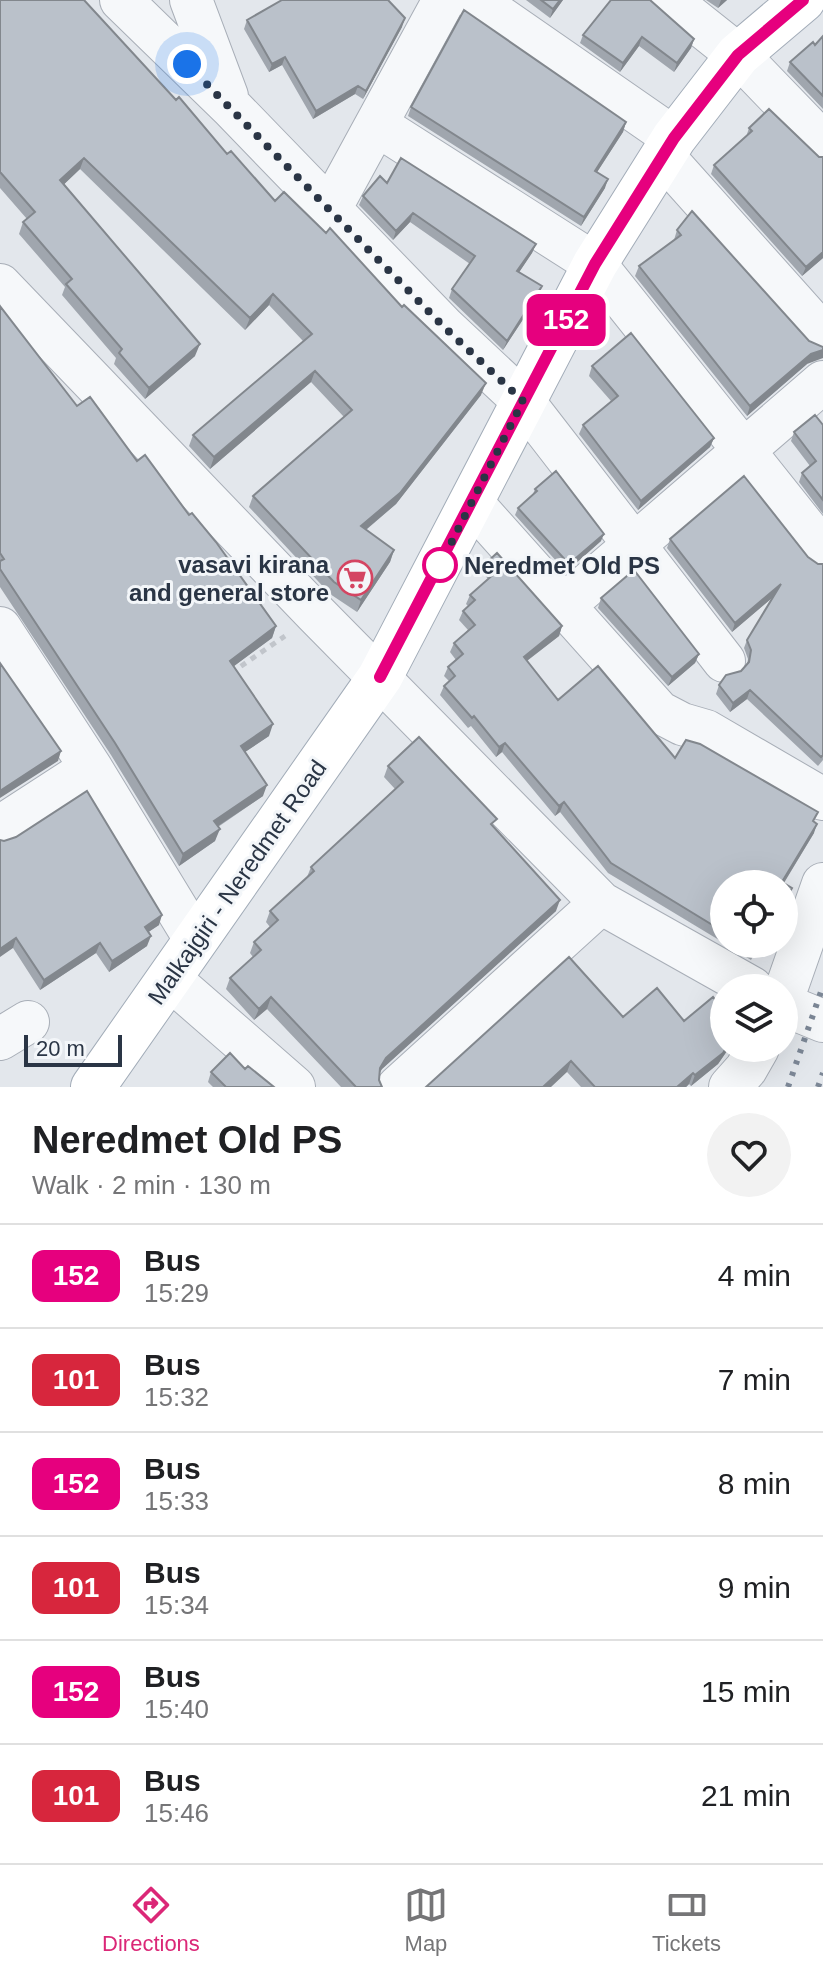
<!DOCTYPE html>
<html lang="en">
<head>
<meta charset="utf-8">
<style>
	body { margin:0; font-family:Helvetica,sans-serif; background:#f2f2f2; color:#202124; height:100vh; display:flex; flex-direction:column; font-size:30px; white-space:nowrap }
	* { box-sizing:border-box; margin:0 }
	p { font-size:26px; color:#757577 }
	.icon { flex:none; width:44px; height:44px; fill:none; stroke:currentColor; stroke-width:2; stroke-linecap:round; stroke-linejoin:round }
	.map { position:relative; height:1087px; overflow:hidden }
	.details { display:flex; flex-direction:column; background:#fff; flex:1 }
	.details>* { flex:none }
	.badge { padding:0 16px; border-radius:12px; font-size:28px; line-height:52px }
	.buttons { position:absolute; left:710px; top:870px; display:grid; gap:16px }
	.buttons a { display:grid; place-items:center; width:88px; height:88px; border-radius:50%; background:#fff; box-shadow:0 8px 32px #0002; font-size:40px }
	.scale { position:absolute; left:24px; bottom:20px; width:98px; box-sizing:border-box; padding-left:8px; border:4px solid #2a3545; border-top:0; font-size:22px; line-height:28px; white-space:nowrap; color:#2a3545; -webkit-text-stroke:6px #f3f6f9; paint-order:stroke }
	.you { position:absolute; width:40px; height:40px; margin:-20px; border:6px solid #fff; border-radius:50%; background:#1a73e8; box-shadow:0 0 0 12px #1a73e833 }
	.map>.badge { position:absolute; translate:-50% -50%; box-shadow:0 0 0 4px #fff }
	.round { display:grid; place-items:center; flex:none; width:84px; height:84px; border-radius:42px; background:#f2f2f2 }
	.headline { display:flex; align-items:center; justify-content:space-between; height:136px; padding:0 32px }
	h1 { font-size:38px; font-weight:700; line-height:60px }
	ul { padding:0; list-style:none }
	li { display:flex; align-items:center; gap:24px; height:104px; padding:0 32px; border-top:2px solid #e0e0e0 }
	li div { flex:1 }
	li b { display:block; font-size:30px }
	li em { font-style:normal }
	li .badge { min-width:88px; font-weight:700; text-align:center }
	.menu { display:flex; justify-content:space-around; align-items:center; height:112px; border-top:2px solid #e0e0e0; background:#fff; font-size:22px; color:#757577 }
	.menu a { display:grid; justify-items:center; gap:4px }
	.menu .current { color:#db2777 }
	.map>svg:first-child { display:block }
</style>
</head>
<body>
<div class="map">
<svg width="823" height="1087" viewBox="0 0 823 1087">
	<rect width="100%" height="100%" fill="#e3e7ec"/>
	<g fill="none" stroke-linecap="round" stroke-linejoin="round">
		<g stroke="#a8aeb7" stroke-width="44">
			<path id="minor" d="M121,0L231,107L444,327L523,401L724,661
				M191,0L227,96
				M475,0L674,138
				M669,0L738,55L823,143
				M377,125L595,264L823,550
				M663,156L823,335
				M330,209L444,0
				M0,285L316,614L601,903L752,988
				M472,503L659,712L682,724L706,731L823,799
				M562,607L823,382
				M0,628L91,768L195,939
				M0,827L91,768
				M170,979L294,1087
				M784,995L823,884
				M784,1005L823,1021
				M0,1039L28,1022
				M398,1087L601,903
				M730,1087L746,1069L758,1048"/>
		</g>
		<g stroke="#a2acb8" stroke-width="46">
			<path id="major" d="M93,1087L380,677L595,264L674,138L738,55L803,0"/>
		</g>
		<path stroke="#c1c5cb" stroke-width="5" stroke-dasharray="6 6" stroke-linecap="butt" d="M231,673L285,636"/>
		<use href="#minor" stroke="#f6f8fa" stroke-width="42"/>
		<use href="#major" stroke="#fff" stroke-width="44"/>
		<path stroke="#7c8796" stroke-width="6" stroke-dasharray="4 8" stroke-linecap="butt" d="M788,1087L823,986
			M818,1087L823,1073"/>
	</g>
	<path fill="#a0a6ae" d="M0,0L227,154L275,201L481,395L396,504L366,530L394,550L390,562L357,612L330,594L249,507L253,496L344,417L311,382L210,469L189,446L193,435L303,341L269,305L245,330L80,169L63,185L195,356L145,399L114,364L116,358L62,295L65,287L19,234L23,222L27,219L0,188Z
		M526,0H563L550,18Z
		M706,0H727L718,8Z
		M247,20L402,27L363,99L355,94L313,119L282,65L269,72L244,29Z
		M583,35L694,39L691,48L674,72L639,46L620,72L580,43Z
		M823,36V109L787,71L790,62L815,45Z
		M411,107L626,122L623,132L597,172L605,188L581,226L408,116Z
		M769,109L823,258L802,276L711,174L714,165L746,137L749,128Z
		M387,183L536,244L532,253L519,272L539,295L503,350L449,298L452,289L470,264L410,222L393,240L359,205L363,196Z
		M677,230L807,364L747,416L635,276L639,266L674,240Z
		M0,306L77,406L137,461L189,515L276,626L272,638L234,666L269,736L245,752L263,796L218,827L215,841L179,866L111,755L0,587Z
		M592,366L714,438L710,447L638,510L579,434L583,425L611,401L589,376Z
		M823,425V514L799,482L802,473L810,466L791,441L794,432Z
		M535,489L601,541L566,572L515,515L518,508L533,494Z
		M670,539L808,557L818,564H823V760L818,766L747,699L730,712L716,694L719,685L741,671L747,665L748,659L744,648L747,640L773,597L732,632L667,548Z
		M486,563L562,626L559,636L527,661L558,700L675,758L814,822V833L784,883L788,897L724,884V943L608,873L560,812L555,816L502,752L496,757L471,726L468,728L440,695L444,686L449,681L444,676L448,667L456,660L450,652L454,643L468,630L459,620L463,611L468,606L466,604L470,595L488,579L483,573Z
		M601,598L699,654L695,663L668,686L598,608Z
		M388,766L494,827L556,911L382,1069L379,1074V1080L382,1087H341L267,1009L254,1020L226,989L230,978L253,957L250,953L254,942L270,927L266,922L270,911L307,877L311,867L395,789L384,777Z
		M0,840L159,925L148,932L147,946L109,972L96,953L40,990L13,948Z
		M725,944H760L751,960Z
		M623,1017L684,1021L724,1048H729L718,1064L691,1086L689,1084L686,1087H581L567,1072L426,1087Z
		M245,1069L274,1087H213L208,1082L211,1072Z"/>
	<path fill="#82878d" d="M560,0H563L550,18L553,9Z
		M721,0H727L718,8Z
		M405,18L402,27L363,99L366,91Z
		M642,37L639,46L620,72L623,63Z
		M694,39L691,48L674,72L677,63Z
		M285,57L282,65L269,72L272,64Z
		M358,86L355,94L313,119L316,111Z
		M626,122L623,132L592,180L595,171Z
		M84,158L80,169L56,192L60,180Z
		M608,179L605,188L581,226L584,217Z
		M413,213L410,222L393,240L396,231Z
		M536,244L532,253L514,280L517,271Z
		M823,252V258L802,276L806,267Z
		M542,286L539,295L503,350L507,341Z
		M273,294L269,305L245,330L250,318Z
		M200,344L195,356L145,399L149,388Z
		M823,350V358L807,364L747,416L750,406L811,354Z
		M315,371L311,382L210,469L214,457Z
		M486,383L481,395L396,504L356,538L361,526Z
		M714,438L710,447L638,510L641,501Z
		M604,534L601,541L566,572L569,564Z
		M394,550L390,562L357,612L361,600Z
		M781,584L778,593L732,632L735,623Z
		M276,626L272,638L226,672L230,661Z
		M562,626L559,636L520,666L524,657Z
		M699,654L695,663L668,686L672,677Z
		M750,690L747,699L730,712L733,703Z
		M273,724L269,736L236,758L241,746Z
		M505,743L502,752L496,757L499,747Z
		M61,751L58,761L0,798V791Z
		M267,785L263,796L209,832L214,821Z
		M564,802L560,812L555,816L559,806Z
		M817,824L814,833L783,884H782Z
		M220,829L215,841L179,866L183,854Z
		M560,900L556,911L382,1069L375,1079L380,1068L386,1058Z
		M162,915L159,925L141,937L145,927Z
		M151,936L147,946L109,972L112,961Z
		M16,938L13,948L0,957V949Z
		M100,943L96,953L40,990L44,980Z
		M271,997L267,1009L254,1020L259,1009Z
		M726,1048H729L718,1064L691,1086L695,1075Z
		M571,1061L567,1072L551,1087H543Z
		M693,1073L689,1084L686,1087H677Z"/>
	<path fill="#bac1ca" stroke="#82878d" stroke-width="2" d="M0,0H84L176,100L179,97L227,154L231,151L275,201L284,192L326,233L330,228L402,307L404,305L486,383L400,493L361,526L394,550L361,600L334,582L253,496L352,410L315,371L214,457L193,435L312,334L273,294L250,318L84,158L60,180L200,344L149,388L119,353L122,349L66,284L72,279L23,222L35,212L0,172Z
		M282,0H388L405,18L366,91L358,86L316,111L285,57L272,64L247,20Z
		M541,0H560L553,9Z
		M611,0H650L694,39L677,63L642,37L623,63L583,35Z
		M464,10L626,122L595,171L608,179L584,217L411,107Z
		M823,36V96L790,62L813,42L815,45Z
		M769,109L819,157H823V252L806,267L714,165L752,131L749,128Z
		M401,158L536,244L517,271L542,286L507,341L452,289L475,256L413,213L396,231L363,196L380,176L387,183Z
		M692,211L809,341L823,347V350L811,354L750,406L639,266L681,235L677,230Z
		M0,306L77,406L90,397L137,461L145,455L189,515L192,513L216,542L276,626L230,661L273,724L241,746L267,785L214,821L220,829L183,854L115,743L0,569V561L4,559L0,553Z
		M631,333L714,438L641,501L583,425L618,396L592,366Z
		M815,415L823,425V500L802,473L816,461L794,432Z
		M556,471L604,534L569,564L518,508L537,491L535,489Z
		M744,476L808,557L818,564H823V755L821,757L750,690L733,703L719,685L726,675L741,671L749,662L751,650L747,640L781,584L735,623L670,539Z
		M497,553L562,626L524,657L558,700L598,666L675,758L686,740L700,744L818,812L813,821L817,824L782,882L792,888L784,901V884H724V932L611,863L564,802L559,806L505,743L499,747L474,716L472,718L444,686L455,676L448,667L463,654L454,643L475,625L463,611L475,600L470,595L495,573L486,563Z
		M634,570L699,654L672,677L601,598Z
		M0,663L61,751L0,791Z
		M419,737L497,819L491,824L560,900L386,1058L380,1068L379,1080L382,1087H356L271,997L259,1009L230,978L261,950L254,942L278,920L270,911L314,871L311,867L403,782L388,766Z
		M87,791L162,915L145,927L151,936L112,961L100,943L44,980L16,938L0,949V840L4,841L16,837Z
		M744,944H758L754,950Z
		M569,957L623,1017L657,988L684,1021L713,997L724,1011V1048H726L723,1053L695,1075L693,1073L677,1087H595L571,1061L543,1087H426Z
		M230,1053L245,1069L248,1066L274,1087H226L211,1072Z"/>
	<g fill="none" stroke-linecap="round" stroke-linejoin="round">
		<g stroke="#fff" stroke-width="18">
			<path id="line" d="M380,677L595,264L674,138L738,55L803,0"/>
		</g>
		<use href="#line" stroke="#e6007e" stroke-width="12"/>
		<path stroke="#2a3545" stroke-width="8" stroke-dasharray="0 14.4" d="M187,64L444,327L523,401L440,565"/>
	</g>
	<defs>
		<g id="supermarket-ring" transform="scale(1.8)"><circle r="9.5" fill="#f3f6f9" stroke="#d44562" stroke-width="1.5"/><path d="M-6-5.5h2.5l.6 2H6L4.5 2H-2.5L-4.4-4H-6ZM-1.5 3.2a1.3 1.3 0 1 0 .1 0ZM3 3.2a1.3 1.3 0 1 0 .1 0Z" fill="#d44562"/></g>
	</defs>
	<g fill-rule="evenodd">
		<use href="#supermarket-ring" x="355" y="578"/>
	</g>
	<circle fill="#fff" stroke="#e6007e" stroke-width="4" cx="440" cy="565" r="16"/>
	<g text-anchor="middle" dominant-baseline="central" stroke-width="6" stroke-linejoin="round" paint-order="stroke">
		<g font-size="24" font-weight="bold" fill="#2a3545" stroke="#f3f6f9" text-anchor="end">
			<text x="329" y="564">vasavi kirana<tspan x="329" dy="28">and general store</tspan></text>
		</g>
		<g font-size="24" font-weight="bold" fill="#2a3545" stroke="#f3f6f9" text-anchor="start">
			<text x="464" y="565">Neredmet Old PS</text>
		</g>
		<g font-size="24" fill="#2a3545" stroke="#f3f6f9">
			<text transform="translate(237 882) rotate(-55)">Malkajgiri - Neredmet Road</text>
		</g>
	</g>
</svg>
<div class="buttons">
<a><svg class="icon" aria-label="locate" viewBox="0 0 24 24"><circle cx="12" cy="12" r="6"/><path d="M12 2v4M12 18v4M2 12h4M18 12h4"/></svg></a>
<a><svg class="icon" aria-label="layers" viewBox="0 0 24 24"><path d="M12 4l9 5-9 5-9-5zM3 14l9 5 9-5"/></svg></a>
</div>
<div class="scale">20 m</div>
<div class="you" style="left:187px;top:64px"></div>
<b class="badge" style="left:566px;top:320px;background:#e6007e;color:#fff">152</b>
</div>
<section class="details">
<div class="headline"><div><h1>Neredmet Old PS</h1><p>Walk · 2 min · 130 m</p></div><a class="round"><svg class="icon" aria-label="heart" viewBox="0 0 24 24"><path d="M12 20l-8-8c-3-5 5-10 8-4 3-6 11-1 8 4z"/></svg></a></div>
<ul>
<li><span class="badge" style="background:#e6007e;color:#fff">152</span><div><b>Bus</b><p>15:29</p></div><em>4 min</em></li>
<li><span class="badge" style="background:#d7263d;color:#fff">101</span><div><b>Bus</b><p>15:32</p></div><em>7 min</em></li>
<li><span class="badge" style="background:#e6007e;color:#fff">152</span><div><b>Bus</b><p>15:33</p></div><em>8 min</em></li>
<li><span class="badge" style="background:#d7263d;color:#fff">101</span><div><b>Bus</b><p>15:34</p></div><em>9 min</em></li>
<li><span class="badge" style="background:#e6007e;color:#fff">152</span><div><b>Bus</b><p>15:40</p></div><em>15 min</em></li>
<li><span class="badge" style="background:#d7263d;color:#fff">101</span><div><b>Bus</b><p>15:46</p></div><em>21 min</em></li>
</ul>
</section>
<nav class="menu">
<a class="current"><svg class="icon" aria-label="directions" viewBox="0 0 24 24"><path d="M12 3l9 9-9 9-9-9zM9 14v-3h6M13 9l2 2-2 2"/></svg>Directions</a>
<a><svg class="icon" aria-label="map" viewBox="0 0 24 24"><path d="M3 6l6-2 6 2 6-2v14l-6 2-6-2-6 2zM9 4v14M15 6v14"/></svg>Map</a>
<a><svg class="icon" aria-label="tickets" viewBox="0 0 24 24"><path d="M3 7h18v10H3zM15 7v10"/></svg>Tickets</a>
</nav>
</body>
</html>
